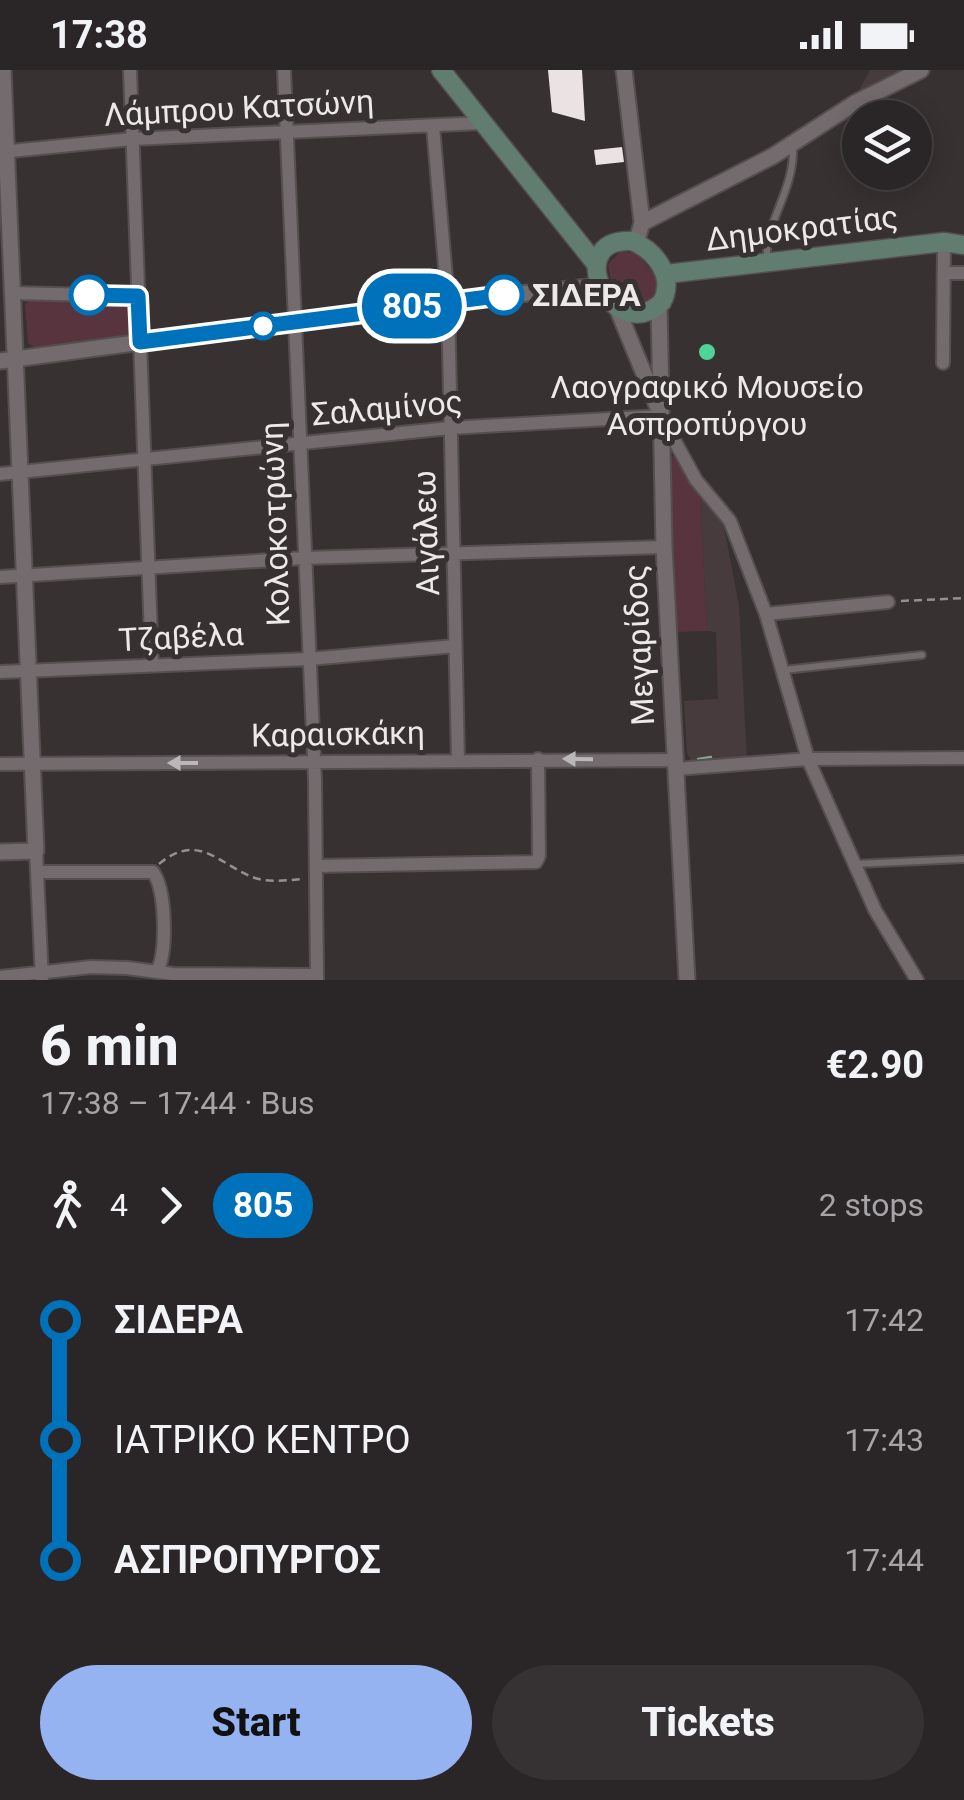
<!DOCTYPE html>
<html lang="en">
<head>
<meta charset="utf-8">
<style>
	body { margin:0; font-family:Roboto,sans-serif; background:#363132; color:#f1f3f6; height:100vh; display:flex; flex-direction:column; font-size:38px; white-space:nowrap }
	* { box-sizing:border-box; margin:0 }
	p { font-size:32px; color:#a5a5a7 }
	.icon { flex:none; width:55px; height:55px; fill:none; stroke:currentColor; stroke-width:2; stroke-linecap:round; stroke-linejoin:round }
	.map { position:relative; height:910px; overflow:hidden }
	.drawer { display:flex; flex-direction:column; background:#2a2526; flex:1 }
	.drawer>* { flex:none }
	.badge { padding:0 20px; border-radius:32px; font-size:35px; line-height:65px }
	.controls { position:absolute; left:842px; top:30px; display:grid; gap:20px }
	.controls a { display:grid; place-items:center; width:90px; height:90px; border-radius:50%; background:#2a2526; box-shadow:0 5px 25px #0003,0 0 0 2px #464243; font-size:50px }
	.map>.badge { position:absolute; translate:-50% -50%; box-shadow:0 0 0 5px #fff }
	.legs { display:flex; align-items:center; gap:15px; height:110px; padding:0 40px; font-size:32px }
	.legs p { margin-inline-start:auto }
	.summary { display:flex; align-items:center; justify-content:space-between; height:170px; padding:0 40px }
	h1 { font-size:55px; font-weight:800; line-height:75px }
	.button { display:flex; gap:20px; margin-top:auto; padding:20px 40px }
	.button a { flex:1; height:115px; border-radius:60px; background:#95b2f1; color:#111; font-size:40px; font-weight:800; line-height:115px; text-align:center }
	.button a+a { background:#363132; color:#f1f3f6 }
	ul { padding:0 40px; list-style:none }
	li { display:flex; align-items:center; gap:35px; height:120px; font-size:38px }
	li i { display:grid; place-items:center; width:15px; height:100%; margin:0 12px; background:currentColor }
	li i::after { content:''; width:25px; height:25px; margin:-12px; border:8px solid; border-radius:50%; background:#2a2526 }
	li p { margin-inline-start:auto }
	li:first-child i { background:linear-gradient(#0000 50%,currentColor 0) }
	li:last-child i { background:linear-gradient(currentColor 50%,#0000 0) }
	.status { display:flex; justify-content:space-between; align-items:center; height:70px; padding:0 50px; background:#2a2526; direction:ltr }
	.status svg { height:28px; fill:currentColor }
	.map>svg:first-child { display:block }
</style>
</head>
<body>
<div class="status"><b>17:38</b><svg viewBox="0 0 49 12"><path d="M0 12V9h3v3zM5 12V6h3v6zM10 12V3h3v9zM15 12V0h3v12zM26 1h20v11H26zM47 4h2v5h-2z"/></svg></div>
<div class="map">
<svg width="964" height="910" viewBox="0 0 964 910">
	<rect width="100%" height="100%" fill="#383132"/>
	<path fill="#473b3e" d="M870,0H908L854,29Z
		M700,426L721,446L727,472L739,536L747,691L692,692L687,683L684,631L718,629L716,562L707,561Z"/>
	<path fill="#58353e" d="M621,181L638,184L659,211L658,224L648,234L629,232L611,211L608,194Z
		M30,230L139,234L141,270L40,281L28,273L25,234Z
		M674,385L700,426L707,561L677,562L669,391Z"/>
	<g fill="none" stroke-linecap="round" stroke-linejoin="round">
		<path stroke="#81a392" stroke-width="2.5" d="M698,689L711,687"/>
	</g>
	<path fill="#ebe2e3" d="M548,0H582L585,51L552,42Z
		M622,77L624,92L596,95L594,80Z"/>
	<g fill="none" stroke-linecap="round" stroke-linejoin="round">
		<g stroke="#554f50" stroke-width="10">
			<path id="service" d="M767,189C764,153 795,121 793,76
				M784,600L922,585
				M855,794L964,789"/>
		</g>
		<g stroke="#554f50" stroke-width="16">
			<path id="minor" d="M130,0L152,595
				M284,0L315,710L317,910
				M433,56L448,231L458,689
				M0,82L132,69L482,53
				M945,203H964
				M13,223L138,226
				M943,293L944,172
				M0,404L450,358L661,346L696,410L730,451L766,544L808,689L875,840L917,910
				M0,507L304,488L664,477
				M766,544L888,532
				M0,602L309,589L455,576
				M0,694L676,690
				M676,699L808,689L964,688
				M36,781L42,910
				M316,796L536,792L539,786L538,689
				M37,802H153C166,820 167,879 158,900
				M0,907L91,897L127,898L173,904L317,905"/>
		</g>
		<g stroke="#554f50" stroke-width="19">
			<path id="tertiary" d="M624,0L642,153L636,173
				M642,153L773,86L855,33L921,0
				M615,233L658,338
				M659,236L664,477L687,910
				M0,291L448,231L600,216
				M0,782L36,781L3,0"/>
		</g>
		<g stroke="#554f50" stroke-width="21">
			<path id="secondary" d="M441,0L596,194
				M632,171C656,181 675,207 662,232C613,279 560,167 632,171Z
				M666,204L944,172L964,175"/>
		</g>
		<path stroke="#969091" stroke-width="2.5" stroke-dasharray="8 5" stroke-linecap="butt" d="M901,531L964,528
			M159,794C199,761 219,795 255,808C271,813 288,810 304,809"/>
		<use href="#service" stroke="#736b6d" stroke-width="6"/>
		<use href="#minor" stroke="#736b6d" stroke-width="12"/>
		<use href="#tertiary" stroke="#736b6d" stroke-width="15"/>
		<use href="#secondary" stroke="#607d70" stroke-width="18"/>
	</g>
	<defs><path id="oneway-solid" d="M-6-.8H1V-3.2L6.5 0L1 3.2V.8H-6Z" transform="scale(2.5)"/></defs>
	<g fill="#bcb7b8">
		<use href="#oneway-solid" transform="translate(578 689) rotate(-179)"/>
		<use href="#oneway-solid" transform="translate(183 693) rotate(180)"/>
	</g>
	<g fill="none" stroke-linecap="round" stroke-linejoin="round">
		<g stroke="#fff" stroke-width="22">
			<path id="line-1" d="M89,225L138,226L140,272L504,225"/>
		</g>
		<use href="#line-1" stroke="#0072bc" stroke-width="15"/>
	</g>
	<g fill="#fff" stroke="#0072bc" stroke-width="5">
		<circle cx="89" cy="225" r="18"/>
		<circle cx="504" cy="225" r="18"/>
		<circle cx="263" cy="256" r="12"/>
	</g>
	<circle fill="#4fd399" stroke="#383132" stroke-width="4" cx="707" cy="282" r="10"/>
	<g text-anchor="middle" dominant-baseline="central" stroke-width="10" stroke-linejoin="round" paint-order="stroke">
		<g font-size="32" fill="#ede9ea" stroke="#383132">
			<text transform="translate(239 38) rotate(-3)">Λάμπρου Κατσώνη</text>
			<text transform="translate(802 158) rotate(-7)">Δημοκρατίας</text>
			<text transform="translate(387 338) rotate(-5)">Σαλαμίνος</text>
			<text transform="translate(275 454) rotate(-92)">Κολοκοτρώνη</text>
			<text transform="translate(426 463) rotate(-92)">Αιγάλεω</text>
			<text transform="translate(181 567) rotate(-3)">Τζαβέλα</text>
			<text transform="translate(639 575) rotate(-93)">Μεγαρίδος</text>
			<text transform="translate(338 664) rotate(-1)">Καραισκάκη</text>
		</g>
		<g font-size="32" font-weight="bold" fill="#ede9ea" stroke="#383132" text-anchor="start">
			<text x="532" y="225">ΣΙΔΕΡΑ</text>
		</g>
		<g font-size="32" fill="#ede9ea" stroke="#383132">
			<text x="707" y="317">Λαογραφικό Μουσείο<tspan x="707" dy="37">Ασπροπύργου</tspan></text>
		</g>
	</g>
</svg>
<div class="controls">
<a><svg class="icon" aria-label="layers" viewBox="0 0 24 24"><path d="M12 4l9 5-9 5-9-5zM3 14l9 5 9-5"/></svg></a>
</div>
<b class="badge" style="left:412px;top:236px;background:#0072bc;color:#fff">805</b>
</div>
<section class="drawer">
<div class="summary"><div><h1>6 min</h1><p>17:38 – 17:44 · Bus</p></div><b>€2.90</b></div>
<div class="legs"><svg class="icon" aria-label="walk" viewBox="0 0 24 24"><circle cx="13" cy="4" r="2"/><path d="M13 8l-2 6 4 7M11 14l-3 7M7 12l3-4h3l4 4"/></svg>4<svg class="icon" aria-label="forward" viewBox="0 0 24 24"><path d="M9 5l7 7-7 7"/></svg><b class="badge" style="background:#0072bc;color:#fff">805</b><p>2 stops</p></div>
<ul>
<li><i style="color:#0072bc"></i><b>ΣΙΔΕΡΑ</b><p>17:42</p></li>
<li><i style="color:#0072bc"></i><span>ΙΑΤΡΙΚΟ ΚΕΝΤΡΟ</span><p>17:43</p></li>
<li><i style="color:#0072bc"></i><b>ΑΣΠΡΟΠΥΡΓΟΣ</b><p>17:44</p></li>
</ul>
<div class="button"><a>Start</a><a>Tickets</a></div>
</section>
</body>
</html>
